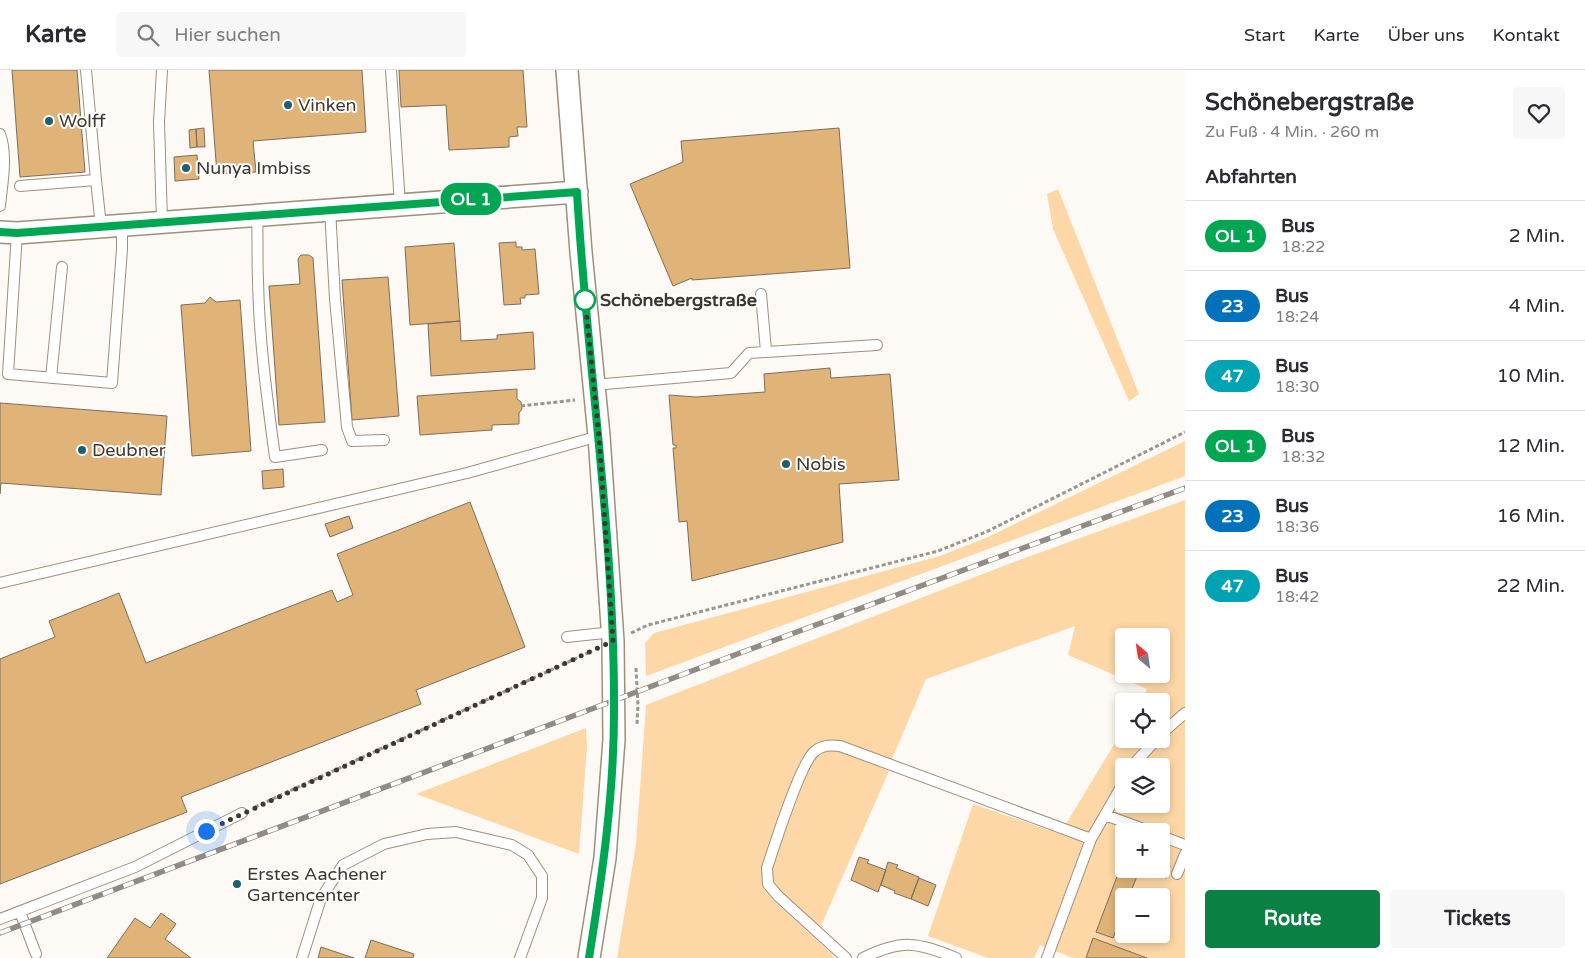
<!DOCTYPE html>
<html lang="de">
<head>
<meta charset="utf-8">
<style>
	body { margin:0; font-family:"Varela Round",sans-serif; background:#f7f7f7; color:#2b2b33; height:100vh; display:flex; flex-direction:column; font-size:19px; white-space:nowrap }
	* { box-sizing:border-box; margin:0 }
	p { font-size:16px; color:#7c7c81 }
	.icon { flex:none; width:28px; height:28px; fill:none; stroke:currentColor; stroke-width:2; stroke-linecap:round; stroke-linejoin:round }
	.map { position:relative; flex:1; overflow:hidden }
	.details { display:flex; flex-direction:column; background:#fff; width:400px }
	.details>* { flex:none }
	.badge { padding:0 10px; border-radius:16px; font-size:18px; line-height:32px }
	.needle { width:32px; rotate:331deg }
	.fabs { position:absolute; left:1115px; top:558px; display:grid; gap:10px }
	.fabs a { display:grid; place-items:center; width:55px; height:55px; border-radius:5px; background:#fff; box-shadow:0 2px 8px #0003; font-size:25px }
	.you { position:absolute; width:25px; height:25px; margin:-12px; border:4px solid #fff; border-radius:50%; background:#1a73e8; box-shadow:0 0 0 8px #1a73e833 }
	.map>.badge { position:absolute; translate:-50% -50%; box-shadow:0 0 0 2px #fff }
	h2 { padding:0 20px; font-size:19px; line-height:45px }
	.round { display:grid; place-items:center; flex:none; width:52px; height:52px; border-radius:5px; background:#f7f7f7 }
	.headline { display:flex; align-items:center; justify-content:space-between; height:85px; padding:0 20px }
	h1 { font-size:24px; font-weight:700; line-height:38px }
	.button { display:flex; gap:10px; margin-top:auto; padding:10px 20px }
	.button a { flex:1; height:58px; border-radius:5px; background:#0b8043; color:#fff; font-size:20px; font-weight:700; line-height:58px; text-align:center }
	.button a+a { background:#f7f7f7; color:#2b2b33 }
	ul { padding:0; list-style:none }
	li { display:flex; align-items:center; gap:15px; height:70px; padding:0 20px; border-top:1px solid #e1e1e2 }
	li div { flex:1 }
	li b { display:block; font-size:19px }
	li em { font-style:normal }
	li .badge { min-width:55px; font-weight:700; text-align:center }
	header { display:flex; align-items:center; gap:30px; box-sizing:border-box; height:70px; padding:0 25px; background:#fff; border-bottom:1px solid #e1e1e2 }
	header strong { font-size:24px }
	nav { display:flex; gap:28px; margin-inline-start:auto; font-size:18px }
	.search { width:350px; height:45px; background:#f7f7f7; display:flex; align-items:center; gap:12px; box-sizing:border-box; padding:0 18px; border-radius:5px; color:#7c7c81; font-size:19px }
	main { display:flex; flex:1; min-height:0 }
	.map>svg:first-child { display:block }
</style>
</head>
<body>
<header>
<strong>Karte</strong>
<div class="search"><svg class="icon" aria-label="search" viewBox="0 0 24 24"><circle cx="10" cy="10" r="6"/><path d="M15 15l6 6"/></svg>Hier suchen</div>
<nav><a>Start</a><a>Karte</a><a>Über uns</a><a>Kontakt</a></nav>
</header>
<main>
<div class="map">
<svg width="1185" height="888" viewBox="0 0 1185 888">
	<rect width="100%" height="100%" fill="#fdfaf6"/>
	<path fill="#fdd7a6" fill-rule="evenodd" d="M1058,119L1139,324L1129,331L1053,159L1047,124Z
		M1185,371V406L646,606L645,573L654,563L940,486L988,467Z
		M1185,430V888H1073L1040,875L1034,888H988L928,866L973,734L1060,764L1124,658V669H1161V631H1140L1147,619L1068,585L1075,556L926,609L892,689L840,670H824L809,678L799,694L763,795V814L773,830L832,884L833,888H617L636,774L646,635L1011,493ZM1124,566H1161V604H1124ZM1124,696H1161V734H1124ZM1124,761H1161V799H1124ZM1124,826H1161V864H1124Z
		M586,658L587,677L579,784L416,724Z
		M829,680C850,682 869,693 889,701L820,858L782,823L772,810V797L808,700L817,686Z"/>
	<path fill="#e0b378" stroke="#7c6e5b" d="M12,0H77L85,102L20,107Z
		M209,0H362L366,62L253,71L256,102L217,104Z
		M399,0H523L527,57H517L518,66L509,67V77L449,80L446,35L401,37Z
		M204,58L205,77H197L196,59Z
		M839,58L850,198L692,210V208L673,216L630,114L683,92L681,71Z
		M196,59L197,77L190,78L189,60Z
		M197,85L199,109L175,111L174,87Z
		M516,172V177H522V180L535,179L539,224L525,225V228H520L521,234L504,235L499,173Z
		M454,173L460,251L410,255L405,177Z
		M301,185H309L313,188L325,352L279,355L269,216L300,214L298,189Z
		M388,207L399,346L352,350L342,210Z
		M210,227L216,232L240,230L251,381L192,386L181,235L205,233Z
		M460,251L461,271L497,269V265L533,262L535,299L431,306L428,254Z
		M830,298L831,308L890,304L899,410L839,414L843,472L692,511L687,451L679,452L673,378H676V375H673L669,325L696,327L765,322L764,304Z
		M517,319V329L521,332L522,339L519,343V354L492,355V360L420,365L417,326Z
		M0,333L167,346L161,425L1,413L0,424Z
		M283,399L284,417L263,419L262,401Z
		M470,432L525,577L416,620L421,634L181,727L187,742L0,814V589L55,567L49,551L119,523L146,593L332,520L337,532L353,525L337,484Z
		M349,446L353,458L330,467L325,454Z
		M859,787L869,790L867,793L886,800L878,822L851,810Z
		M1124,788V799H1140L1129,826H1124V841L1113,868L1096,862Z
		M888,792L898,795L896,798L919,807L911,829L894,823L895,821L881,815Z
		M1161,792L1170,796L1166,808L1141,799H1161Z
		M919,808L936,815L928,836L911,829Z
		M161,843L176,854L165,869L191,888H107L135,848L150,858Z
		M1093,868L1147,888H1086Z
		M371,870L414,884L413,888H365Z
		M321,877L354,888H318Z"/>
	<g fill="none" stroke-linecap="round" stroke-linejoin="round">
		<g stroke="#9e8f7c" stroke-width="12">
			<path id="lane" d="M86,0L96,110
				M162,0L159,52L162,152
				M391,0L400,134
				M0,64C8,86 2,114 0,136
				M20,116L96,110L101,156
				M330,139L335,229L347,357L352,371L384,370
				M257,144C258,166 257,188 258,210C259,269 267,328 275,387L322,380
				M17,163L8,304L112,313L122,179V154
				M761,224L766,281
				M51,308L62,197
				M594,315L731,303L749,283L877,275
				M0,513L467,403L599,366
				M567,567L613,562
				M1161,664L1185,643
				M1132,696L1157,669
				M1105,745L1149,761
				M1161,766L1185,775
				M1177,804L1185,784
				M20,842L36,884
				M0,849L135,797L242,743
				M302,888L321,828L343,795L384,774L427,764L456,762L512,775L528,785L542,806V828L520,888
				M846,888L778,826L768,814L767,798C774,777 801,691 815,681C823,675 830,675 840,676L1091,769
				M863,888C902,869 917,872 956,888
				M1047,888L1091,769L1124,712"/>
		</g>
		<g stroke="#9e8f7c" stroke-width="24">
			<path id="street" d="M567,0L581,182L599,366L613,571L614,670L605,788L589,888
				M0,162L17,163L577,122"/>
		</g>
		<path stroke="#99958f" stroke-width="3" stroke-dasharray="4 2.5" stroke-linecap="butt" d="M521,336L575,330
			M631,563L648,555L938,481L986,462L1185,362
			M636,598L638,635L637,654
			M255,737L592,581"/>
		<use href="#lane" stroke="#fff" stroke-width="10"/>
		<use href="#street" stroke="#fff" stroke-width="21"/>
		<g stroke="#908b85" stroke-width="5.5">
			<path id="rail" d="M0,863L697,599L1185,418"/>
		</g>
		<use href="#rail" stroke="#fff" stroke-width="4" stroke-dasharray="11" stroke-linecap="butt"/>
	</g>
	<g fill="none" stroke-linecap="round" stroke-linejoin="round">
		<g stroke="#fff" stroke-width="11">
			<path id="line" d="M0,162L17,163L577,122C587,295 615,468 614,642C614,725 602,807 589,888"/>
		</g>
		<use href="#line" stroke="#00a651" stroke-width="8"/>
		<path stroke="#3d372f" stroke-width="5" stroke-dasharray="0 9" d="M206,761L613,571L599,366L585,230"/>
	</g>
	<g fill="#1b6172" stroke="#fff" stroke-width="2">
		<circle cx="288" cy="35" r="5"/>
		<circle cx="49" cy="51" r="5"/>
		<circle cx="186" cy="98" r="5"/>
		<circle cx="82" cy="380" r="5"/>
		<circle cx="786" cy="394" r="5"/>
		<circle cx="237" cy="814" r="5"/>
	</g>
	<circle fill="#fff" stroke="#00a651" stroke-width="2.5" cx="585" cy="230" r="10"/>
	<g text-anchor="middle" dominant-baseline="central" stroke-width="4" stroke-linejoin="round" paint-order="stroke">
		<g font-size="18" fill="#3d372f" stroke="#fff" text-anchor="start">
			<text x="298" y="35">Vinken</text>
			<text x="59" y="51">Wolff</text>
			<text x="196" y="98">Nunya Imbiss</text>
			<text x="92" y="380">Deubner</text>
			<text x="796" y="394">Nobis</text>
			<text x="247" y="804">Erstes Aachener<tspan x="247" dy="21">Gartencenter</tspan></text>
		</g>
		<g font-size="18" font-weight="bold" fill="#3d372f" stroke="#fff" text-anchor="start">
			<text x="600" y="230">Schönebergstraße</text>
		</g>
	</g>
</svg>
<div class="fabs">
<a><svg class="needle" viewBox="-14 -14 28 28"><path d="M0-13l5 13h-10z" fill="#e53935"/><path d="M0 13l5-13h-10z" fill="#7c7c81"/></svg></a>
<a><svg class="icon" aria-label="locate" viewBox="0 0 24 24"><circle cx="12" cy="12" r="6"/><path d="M12 2v4M12 18v4M2 12h4M18 12h4"/></svg></a>
<a><svg class="icon" aria-label="layers" viewBox="0 0 24 24"><path d="M12 4l9 5-9 5-9-5zM3 14l9 5 9-5"/></svg></a>
<a>+</a>
<a>−</a>
</div>
<div class="you" style="left:206px;top:761px"></div>
<b class="badge" style="left:471px;top:129px;background:#00a651;color:#fff">OL 1</b>
</div>
<section class="details">
<div class="headline"><div><h1>Schönebergstraße</h1><p>Zu Fuß · 4 Min. · 260 m</p></div><a class="round"><svg class="icon" aria-label="heart" viewBox="0 0 24 24"><path d="M12 20l-8-8c-3-5 5-10 8-4 3-6 11-1 8 4z"/></svg></a></div>
<h2>Abfahrten</h2>
<ul>
<li><span class="badge" style="background:#00a651;color:#fff">OL 1</span><div><b>Bus</b><p>18:22</p></div><em>2 Min.</em></li>
<li><span class="badge" style="background:#0072bc;color:#fff">23</span><div><b>Bus</b><p>18:24</p></div><em>4 Min.</em></li>
<li><span class="badge" style="background:#00a3b4;color:#fff">47</span><div><b>Bus</b><p>18:30</p></div><em>10 Min.</em></li>
<li><span class="badge" style="background:#00a651;color:#fff">OL 1</span><div><b>Bus</b><p>18:32</p></div><em>12 Min.</em></li>
<li><span class="badge" style="background:#0072bc;color:#fff">23</span><div><b>Bus</b><p>18:36</p></div><em>16 Min.</em></li>
<li><span class="badge" style="background:#00a3b4;color:#fff">47</span><div><b>Bus</b><p>18:42</p></div><em>22 Min.</em></li>
</ul>
<div class="button"><a>Route</a><a>Tickets</a></div>
</section>
</main>
</body>
</html>
